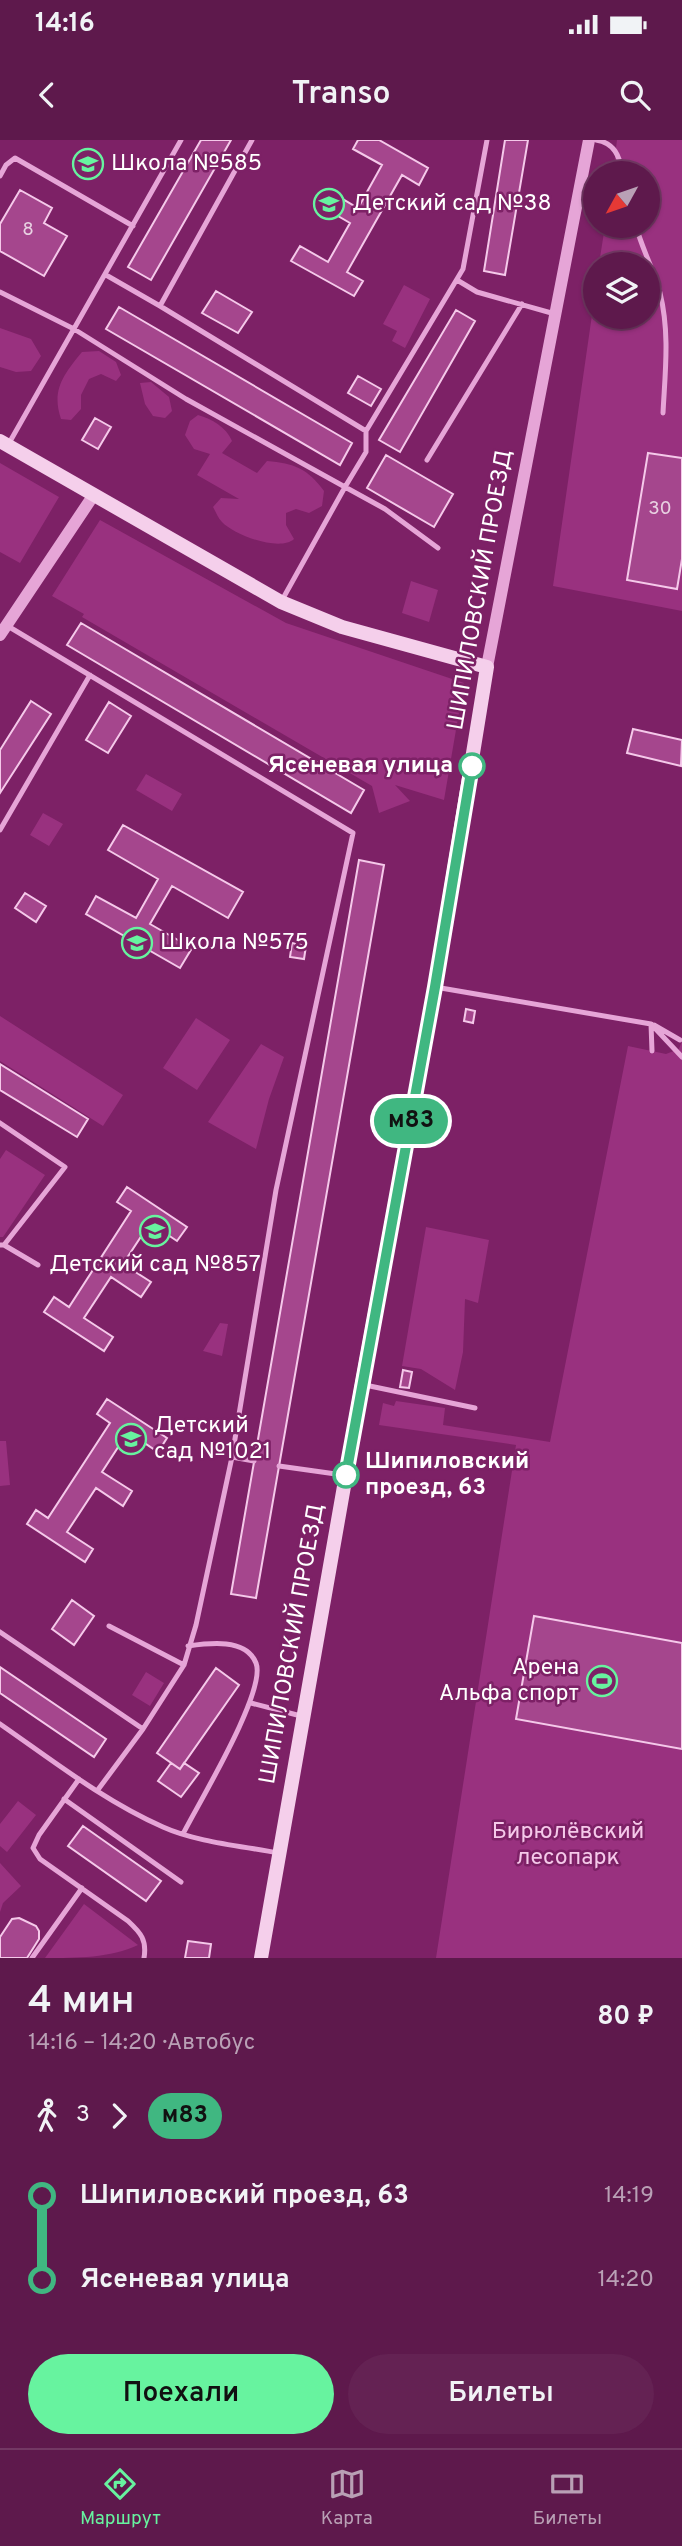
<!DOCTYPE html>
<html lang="ru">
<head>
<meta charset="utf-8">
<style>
	body { margin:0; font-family:Overpass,sans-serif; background:#642253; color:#f1f3f6; height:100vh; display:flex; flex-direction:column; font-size:26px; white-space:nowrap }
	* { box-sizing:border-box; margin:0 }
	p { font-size:23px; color:#b9a0b5 }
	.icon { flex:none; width:38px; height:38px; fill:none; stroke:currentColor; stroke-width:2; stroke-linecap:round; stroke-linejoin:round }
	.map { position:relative; height:1818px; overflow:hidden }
	.details { display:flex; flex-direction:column; background:#5e194c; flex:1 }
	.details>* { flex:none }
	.badge { padding:0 14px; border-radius:23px; font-size:24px; line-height:46px }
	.needle { width:46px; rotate:230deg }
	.tools { position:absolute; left:583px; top:21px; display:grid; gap:14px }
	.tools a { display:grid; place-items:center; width:77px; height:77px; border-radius:50%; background:#5e194c; box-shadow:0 2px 5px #0004,0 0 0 2px #733864; font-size:35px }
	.map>.badge { position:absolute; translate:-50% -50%; box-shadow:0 0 0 4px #fff }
	.legs { display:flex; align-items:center; gap:10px; height:77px; padding:0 28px; font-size:23px }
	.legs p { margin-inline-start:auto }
	.overview { display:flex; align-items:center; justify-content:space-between; height:119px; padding:0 28px }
	h1 { font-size:38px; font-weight:600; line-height:52px }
	.action { display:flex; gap:14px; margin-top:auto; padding:14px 28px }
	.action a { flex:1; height:80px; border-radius:42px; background:#67f39f; color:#111; font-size:28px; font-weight:600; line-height:80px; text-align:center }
	.action a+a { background:#642253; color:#f1f3f6 }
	ul { padding:0 28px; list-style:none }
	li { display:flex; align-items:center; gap:24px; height:84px; font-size:26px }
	li i { display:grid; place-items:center; width:10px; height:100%; margin:0 9px; background:currentColor }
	li i::after { content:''; width:18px; height:18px; margin:-9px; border:5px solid; border-radius:50%; background:#5e194c }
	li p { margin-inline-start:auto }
	li:first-child i { background:linear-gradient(#0000 50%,currentColor 0) }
	li:last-child i { background:linear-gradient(currentColor 50%,#0000 0) }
	.status { display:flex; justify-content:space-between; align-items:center; height:49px; padding:0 35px; background:#5e194c; direction:ltr }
	.status svg { height:19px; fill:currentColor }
	header { display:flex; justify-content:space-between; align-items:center; height:91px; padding:0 28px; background:#5e194c; font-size:32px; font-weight:600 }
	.tabs { display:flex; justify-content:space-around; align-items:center; height:98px; border-top:2px solid #733864; background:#5e194c; font-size:19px; color:#b9a0b5 }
	.tabs a { display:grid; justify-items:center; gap:4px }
	.tabs .active { color:#67f39f }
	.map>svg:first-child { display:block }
</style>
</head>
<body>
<div class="status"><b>14:16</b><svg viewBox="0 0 49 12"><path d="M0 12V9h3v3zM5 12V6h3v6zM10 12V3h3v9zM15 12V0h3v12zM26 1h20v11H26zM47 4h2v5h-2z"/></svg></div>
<header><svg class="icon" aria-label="back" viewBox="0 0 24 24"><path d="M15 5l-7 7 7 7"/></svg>Transo<svg class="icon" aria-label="search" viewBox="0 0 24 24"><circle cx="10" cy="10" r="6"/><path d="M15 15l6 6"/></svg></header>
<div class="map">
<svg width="682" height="1818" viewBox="0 0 682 1818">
	<rect width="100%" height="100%" fill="#7d2166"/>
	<path fill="#99317f" d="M617,0H682V471L553,446L595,154V177H648V124H599L605,86H648V33H613Z
		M404,145L430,159L405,208L392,201L397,191L383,184Z
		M0,188L31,199L41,216L31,231L16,232L0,227Z
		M99,211L116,222L121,235L116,241L101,234L89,239L81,255V269L71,280L61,279C51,250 64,234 82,212Z
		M151,242L169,257L172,271L165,278L153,276L145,264L140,243Z
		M198,275C212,279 226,287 232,301L222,313L257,333L267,321C294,323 308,329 324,351L322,366L309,373L296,369L286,373V385L294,399C280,412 234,395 222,382C218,378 216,372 213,367L221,358L239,359L197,335L210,314L194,309L185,295L190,281Z
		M0,323L59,357L20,423L0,412Z
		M100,380L286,483L464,543L444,660L395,645L410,661L379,673L372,646L82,477L84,474L52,456Z
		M411,441L438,450L429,482L402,473Z
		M146,634L182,654L172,671L136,650Z
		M43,673L63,684L49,706L30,695Z
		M0,876L123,955L103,986L0,921Z
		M196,878L230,900L197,950L163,928Z
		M682,901V1818H436L516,1305L379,1285L383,1263L394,1266L396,1261L445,1268L443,1285L550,1302L628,906L666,914L679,909Z
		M261,904L284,917L269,959L256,1009L208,982Z
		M6,1010L45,1035L3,1097H0V1019Z
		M426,1087L489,1100L478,1163L465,1159L463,1212L455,1250L421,1229L402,1226Z
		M220,1183L228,1184L222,1216L203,1211Z
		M0,1301H6L10,1345L0,1346Z
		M146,1532L164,1543L150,1566L132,1555Z
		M18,1661L36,1675L7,1712L0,1706V1684Z
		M0,1723L21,1746L3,1763L0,1772Z
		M84,1764L138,1805C111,1818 76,1818 45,1818Z"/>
	<path fill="#a5468d" stroke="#f5c9ea" stroke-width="2" d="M201,0H231L151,140L128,127Z
		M358,0H379L428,28L419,45L402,35L347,132L363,141L354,156L291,121L300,106L328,122L350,83L321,66L329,51L358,68L382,25L353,9Z
		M505,0H528L505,135L484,131Z
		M20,50L52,68L44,83L67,96L44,136L0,111V84Z
		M216,151L252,172L238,193L202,173Z
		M119,167L352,303L340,325L106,189Z
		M456,170L475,181L400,312L379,300Z
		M358,236L381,249L371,266L348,253Z
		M95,278L111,287L98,309L82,300Z
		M648,313L682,318V419L677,449L627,440Z
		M386,315L453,354L434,387L367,348Z
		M81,483L364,650L351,673L67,505Z
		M31,561L51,574L0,653V610Z
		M109,562L131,576L108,613L86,600Z
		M633,589L682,600L681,626L627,613Z
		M123,685L243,752L228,778L172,746L150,784L192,808L180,828L86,774L96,756L136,778L158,739L108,710Z
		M359,720L384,725L256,1458L231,1454Z
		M25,753L46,766L36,782L15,768Z
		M292,803L306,806L304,819L290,817Z
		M466,869L475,871L473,883L464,881Z
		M0,924L88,979L77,997L0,950Z
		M127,1047L187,1087L177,1101L150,1083L123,1124L151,1142L141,1157L111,1137L84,1178L113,1197L104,1211L44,1172L54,1157L69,1167L131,1071L117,1062Z
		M403,1230L412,1232L409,1248L400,1247Z
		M107,1259L167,1298L158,1312L128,1292L102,1332L132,1351L123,1366L96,1348L67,1392L93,1409L85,1422L27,1384L36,1370L48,1378L110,1283L97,1274Z
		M72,1460L94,1476L74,1505L52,1489Z
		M534,1476L682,1503V1609L516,1579Z
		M0,1527L106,1599L94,1617L0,1553Z
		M216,1528L239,1545L180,1629L157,1613Z
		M171,1623L180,1629L184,1623L199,1633L181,1657L158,1641Z
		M83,1686L161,1741L146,1761L68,1706Z
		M19,1778L36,1786L39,1791V1799L27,1818H0V1797L12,1779Z
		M188,1801L211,1804L209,1818H185Z"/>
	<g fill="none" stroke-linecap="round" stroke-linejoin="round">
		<path stroke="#e6a5d7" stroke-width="5" d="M596,0C615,3 619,16 623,33
			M0,36L6,25L15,18L133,86
			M636,86C642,109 654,130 660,153C670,193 665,233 663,273
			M106,135L160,166L252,0
			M457,140L477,152L555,174
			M0,152L74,189L186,259L345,347L281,462
			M160,166L366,291
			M8,305L181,0
			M427,320L522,164
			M438,408L385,369L345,347L366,312V291L463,129L487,0
			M6,485L353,693L276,1050L232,1317L196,1485L184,1525L143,1589L97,1651
			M0,690L90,535
			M435,847L651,884L682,917
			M651,884L652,911
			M654,885L680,900
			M0,983L65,1027L4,1105
			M0,1105H4L38,1125
			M365,1245L475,1268
			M232,1317L254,1321
			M279,1326L343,1335
			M109,1486L184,1525
			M0,1492L143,1589
			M251,1563L301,1576
			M0,1584C52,1620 104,1661 163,1687C196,1702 242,1706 278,1713
			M79,1639L39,1695L33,1708L40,1719L128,1781C141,1793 147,1800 144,1818
			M64,1659L181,1742
			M183,1694C198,1664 267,1551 256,1523C246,1498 209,1503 188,1506
			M32,1818L82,1748"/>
		<path stroke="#e6a5d7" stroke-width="12" d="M0,495L93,356
			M487,527L589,0"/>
		<path stroke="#f5cfeb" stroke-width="14" d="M0,301L281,462L342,487L487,527L435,847L362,1244L261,1818"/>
	</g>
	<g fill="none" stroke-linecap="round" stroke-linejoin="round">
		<g stroke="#fff" stroke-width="16">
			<path id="line-1" d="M346,1335L435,847L472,626"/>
		</g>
		<use href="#line-1" stroke="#40b781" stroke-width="10"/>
	</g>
	<defs>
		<g id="school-ring" transform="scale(1.575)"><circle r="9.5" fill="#7d2166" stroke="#67f39f" stroke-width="1.5"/><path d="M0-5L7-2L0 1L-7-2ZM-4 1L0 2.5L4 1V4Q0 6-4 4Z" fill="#67f39f"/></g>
		<g id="stadium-ring" transform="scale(1.575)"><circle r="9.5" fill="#7d2166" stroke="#67f39f" stroke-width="1.5"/><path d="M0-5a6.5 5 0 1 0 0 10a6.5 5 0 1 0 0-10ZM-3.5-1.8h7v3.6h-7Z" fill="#67f39f"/></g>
	</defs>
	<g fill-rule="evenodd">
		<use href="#school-ring" x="88" y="24"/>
		<use href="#school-ring" x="329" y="64"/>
		<use href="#school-ring" x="137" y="803"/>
		<use href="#school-ring" x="155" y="1091"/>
		<use href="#school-ring" x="131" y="1299"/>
		<use href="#stadium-ring" x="602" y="1541"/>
	</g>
	<g fill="#fff" stroke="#40b781" stroke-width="3.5">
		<circle cx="472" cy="626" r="12"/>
		<circle cx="346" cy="1335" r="12"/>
	</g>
	<g text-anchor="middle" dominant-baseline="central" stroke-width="5" stroke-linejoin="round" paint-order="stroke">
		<g font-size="19" fill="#e8d1e2">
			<text x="28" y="90">8</text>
			<text x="660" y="369">30</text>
		</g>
		<g font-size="23" fill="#fff" stroke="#7d2166" text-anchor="start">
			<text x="111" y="24">Школа №585</text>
			<text x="352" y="64">Детский сад №38</text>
			<text x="160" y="803">Школа №575</text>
			<text x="155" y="1125" text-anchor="middle">Детский сад №857</text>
			<text x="154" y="1286">Детский<tspan x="154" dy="26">сад №1021</tspan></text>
			<text x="579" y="1528" text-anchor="end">Арена<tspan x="579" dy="26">Альфа спорт</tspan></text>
		</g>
		<g font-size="23" fill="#fff" stroke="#7d2166">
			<text transform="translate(481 450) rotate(-80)">ШИПИЛОВСКИЙ ПРОЕЗД</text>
			<text transform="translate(293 1504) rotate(-80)">ШИПИЛОВСКИЙ ПРОЕЗД</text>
		</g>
		<g font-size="23" font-weight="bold" fill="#fff" stroke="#7d2166" text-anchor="end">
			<text x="453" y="626">Ясеневая улица</text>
			<text x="365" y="1322" text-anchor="start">Шипиловский<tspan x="365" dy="26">проезд, 63</tspan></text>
		</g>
		<g font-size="23" fill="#f5c9ea" stroke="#7d2166">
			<text x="568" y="1692">Бирюлёвский<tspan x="568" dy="26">лесопарк</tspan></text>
		</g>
	</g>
</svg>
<div class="tools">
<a><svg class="needle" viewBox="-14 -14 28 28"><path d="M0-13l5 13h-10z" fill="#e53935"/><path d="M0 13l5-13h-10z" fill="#b9a0b5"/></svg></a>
<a><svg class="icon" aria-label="layers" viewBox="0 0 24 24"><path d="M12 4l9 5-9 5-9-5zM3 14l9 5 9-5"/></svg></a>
</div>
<b class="badge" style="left:411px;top:981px;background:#40b781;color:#111">м83</b>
</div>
<section class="details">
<div class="overview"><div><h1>4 мин</h1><p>14:16 – 14:20 · Автобус</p></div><b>80 ₽</b></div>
<div class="legs"><svg class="icon" aria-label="walk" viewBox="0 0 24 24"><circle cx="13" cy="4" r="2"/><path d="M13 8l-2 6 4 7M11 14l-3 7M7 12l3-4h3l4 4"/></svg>3<svg class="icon" aria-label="forward" viewBox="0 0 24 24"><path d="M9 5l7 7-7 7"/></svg><b class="badge" style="background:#40b781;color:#111">м83</b></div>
<ul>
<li><i style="color:#40b781"></i><b>Шипиловский проезд, 63</b><p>14:19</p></li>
<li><i style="color:#40b781"></i><b>Ясеневая улица</b><p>14:20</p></li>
</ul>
<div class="action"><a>Поехали</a><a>Билеты</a></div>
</section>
<nav class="tabs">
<a class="active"><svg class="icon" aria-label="directions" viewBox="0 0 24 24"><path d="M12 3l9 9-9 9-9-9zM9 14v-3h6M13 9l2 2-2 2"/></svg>Маршрут</a>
<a><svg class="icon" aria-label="map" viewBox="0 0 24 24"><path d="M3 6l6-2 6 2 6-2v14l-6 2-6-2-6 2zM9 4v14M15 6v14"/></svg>Карта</a>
<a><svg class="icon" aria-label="tickets" viewBox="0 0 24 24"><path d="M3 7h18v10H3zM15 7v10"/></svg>Билеты</a>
</nav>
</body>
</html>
